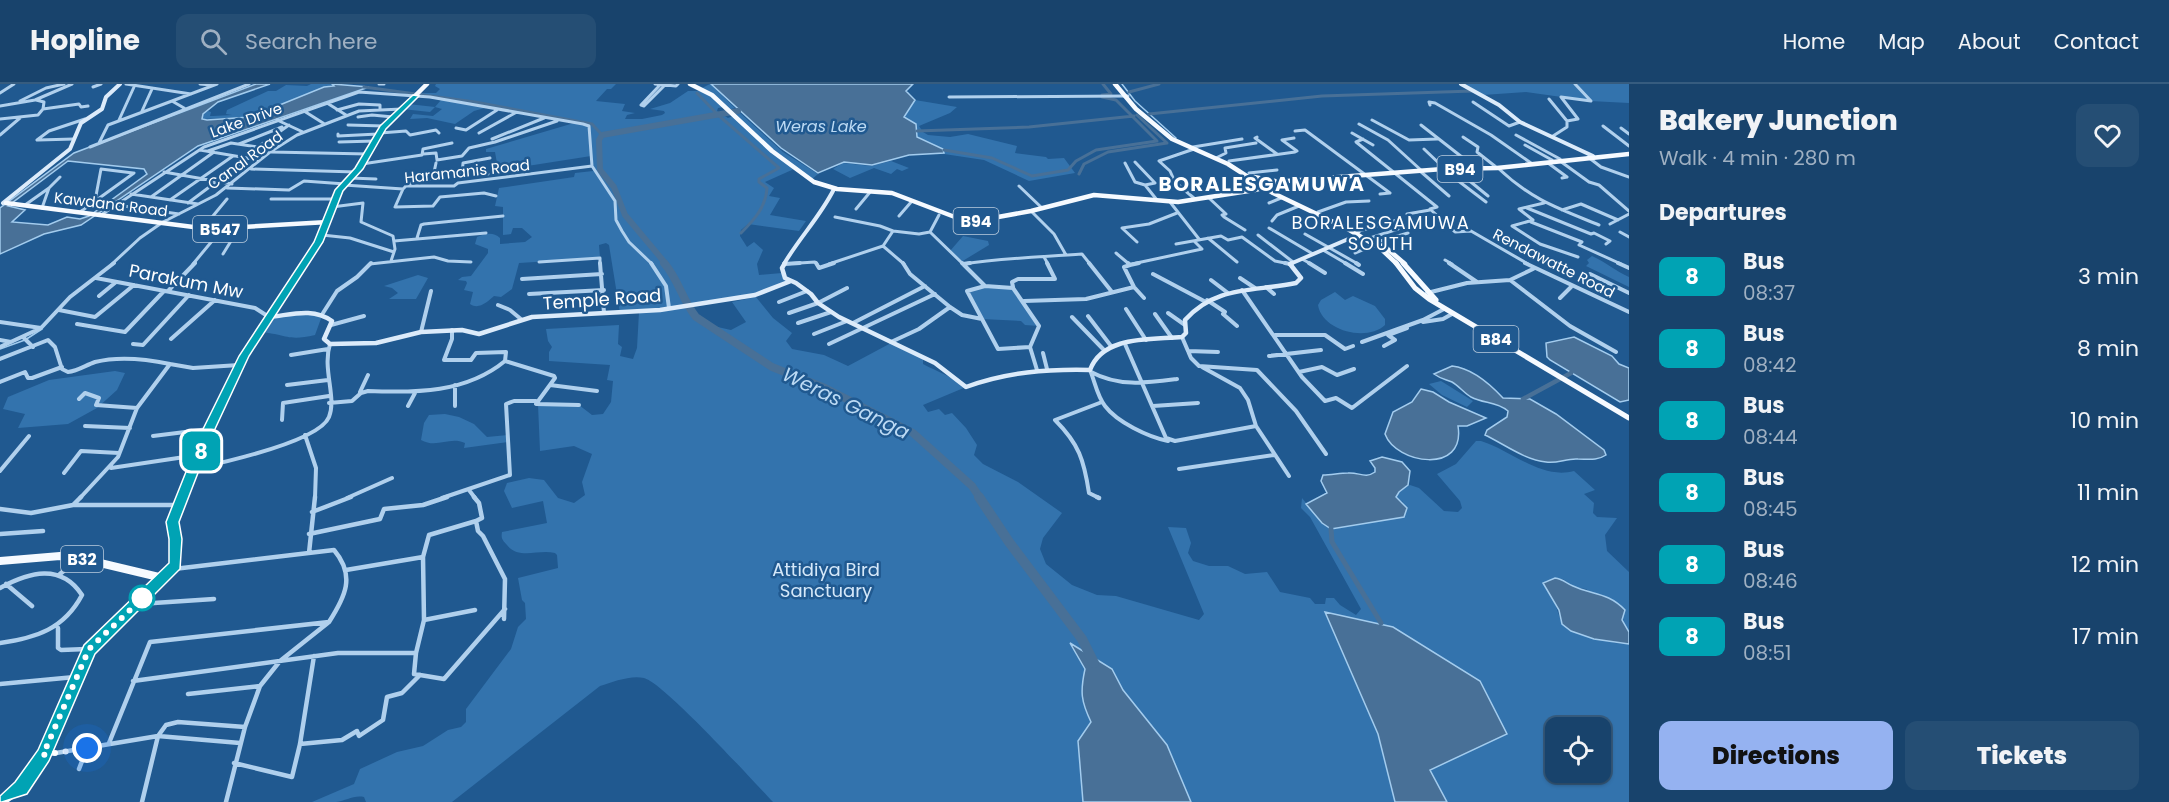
<!DOCTYPE html>
<html lang="en">
<head>
<meta charset="utf-8">
<style>
	body { margin:0; font-family:Poppins,sans-serif; background:#254e74; color:#f1f3f6; height:100vh; display:flex; flex-direction:column; font-size:22px; white-space:nowrap }
	* { box-sizing:border-box; margin:0 }
	p { font-size:20px; color:#9fb0c2 }
	.icon { flex:none; width:33px; height:33px; fill:none; stroke:currentColor; stroke-width:2; stroke-linecap:round; stroke-linejoin:round }
	.map { position:relative; flex:1; overflow:hidden }
	.drawer { display:flex; flex-direction:column; background:#18436c; width:540px }
	.drawer>* { flex:none }
	.badge { padding:0 12px; border-radius:9px; font-size:21px; line-height:39px }
	.controls { position:absolute; left:1545px; top:633px; display:grid; gap:12px }
	.controls a { display:grid; place-items:center; width:66px; height:66px; border-radius:12px; background:#18436c; box-shadow:0 2px 4px #0004,0 0 0 2px #365c7f; font-size:30px }
	.you { position:absolute; width:30px; height:30px; margin:-15px; border:4px solid #fff; border-radius:50%; background:#1a73e8; box-shadow:0 0 0 9px #1a73e833 }
	.map>.badge { position:absolute; translate:-50% -50%; box-shadow:0 0 0 3px #fff }
	h2 { padding:0 30px; font-size:22px; line-height:54px }
	.round { display:grid; place-items:center; flex:none; width:63px; height:63px; border-radius:12px; background:#254e74 }
	.overview { display:flex; align-items:center; justify-content:space-between; height:102px; padding:0 30px }
	h1 { font-size:28px; font-weight:800; line-height:45px }
	.cta { display:flex; gap:12px; margin-top:auto; padding:12px 30px }
	.cta a { flex:1; height:69px; border-radius:12px; background:#95b2f1; color:#111; font-size:24px; font-weight:800; line-height:69px; text-align:center }
	.cta a+a { background:#254e74; color:#f1f3f6 }
	ul { padding:0; list-style:none }
	li { display:flex; align-items:center; gap:18px; height:72px; padding:0 30px }
	li div { flex:1 }
	li b { display:block; font-size:22px }
	li em { font-style:normal }
	li .badge { min-width:66px; font-weight:700; text-align:center }
	header { display:flex; align-items:center; gap:36px; box-sizing:border-box; height:84px; padding:0 30px; background:#18436c; border-bottom:2px solid #365c7f }
	header strong { font-size:28px }
	nav { display:flex; gap:33px; margin-inline-start:auto; font-size:21px }
	.search { width:420px; height:54px; background:#254e74; display:flex; align-items:center; gap:15px; box-sizing:border-box; padding:0 21px; border-radius:12px; color:#9fb0c2; font-size:22px }
	main { display:flex; flex:1; min-height:0 }
	.map>svg:first-child { display:block }
</style>
</head>
<body>
<header>
<strong>Hopline</strong>
<div class="search"><svg class="icon" aria-label="search" viewBox="0 0 24 24"><circle cx="10" cy="10" r="6"/><path d="M15 15l6 6"/></svg>Search here</div>
<nav><a>Home</a><a>Map</a><a>About</a><a>Contact</a></nav>
</header>
<main>
<div class="map">
<svg width="1629" height="718" viewBox="0 0 1629 718">
	<rect width="100%" height="100%" fill="#205990"/>
	<path fill="#3373ad" fill-rule="evenodd" d="M311,0H334L250,33L202,35L203,30L208,27L211,28L210,32H213L232,31L226,30L227,26L268,7H276L286,1L307,2Z
		M436,0H616L611,5H607L596,17L625,20L622,27L635,29L627,31L625,35H642L662,31L665,29L664,27L650,25L670,19L688,7H706L702,4L710,0L735,24L728,26L724,23L718,24L717,27L728,34L740,29L783,68L818,90L811,96L794,85L765,98L774,104L769,112L780,114L770,131L806,137L799,147L748,140L741,146L740,152L747,163L754,158L763,166L757,180L759,191L782,189L788,197L772,206L687,222C697,239 713,242 731,246L746,238L732,218L756,213L773,234L792,249L786,257L792,265L824,271L848,282L891,259L923,275V280C938,288 953,293 966,303L923,321L928,328L939,325L945,331L952,329L966,344L977,361L974,371L983,380L1018,398L1062,429L1043,454L1040,465L1046,480L1072,501L1097,511L1116,512L1199,536L1204,530L1168,443L1186,444L1191,459L1188,469L1193,477L1209,482H1228L1245,490L1267,488L1280,508L1310,514L1315,520H1325L1326,514H1334L1340,521L1356,531L1361,525L1310,433L1301,424L1302,414L1322,439L1332,445L1404,433L1403,418L1396,414L1399,408L1410,401L1419,404L1444,427L1458,428L1462,424L1460,417L1437,390L1456,380L1476,357H1481C1511,366 1541,396 1574,387L1595,406L1584,410L1594,419L1593,429L1597,433L1617,434L1605,451L1607,467L1629,488V548L1624,542L1623,533L1586,505L1573,503L1563,495L1545,503L1552,511L1562,540L1615,559L1629,560V718H1447L1429,686L1325,529L1378,650L1395,718H1191L1167,661L1123,606L1112,585L1071,561L1085,585C1080,606 1082,619 1091,638L1078,657L1083,718H773C753,697 664,599 644,594C630,591 613,598 600,602L452,718H366L364,713C353,711 346,717 336,718C328,718 320,718 312,718L354,700L360,685L397,668L423,662L448,646L461,643L466,638V625L511,565L518,543L526,535L525,519L522,516L518,494L558,484L557,471L555,469C538,465 519,476 507,461C502,456 501,454 502,448L547,439L543,417L512,424L504,407L507,399L529,394L544,396L558,414L574,419L585,411L582,398L592,370L574,362L540,367L538,321H579L592,331L603,330L611,318L613,297L607,296L610,281L549,277V268L552,263L548,257L546,245L619,241L618,260L622,263L620,272L633,275L637,264L639,228L620,229L609,161L606,159L599,161L600,174L519,179L512,205L501,213L494,212C487,218 479,226 470,220L473,208L464,206L467,199L466,197L458,196L462,193L471,192L488,169V165L475,160L477,153C484,150 493,147 500,154V160L525,158L532,153L522,144H513L511,150L503,151V123L495,122L499,104L574,93L575,89L593,87L591,72L521,83L517,80L513,84L498,85L495,68H486V65L574,39L488,23L474,27L455,40L427,34L410,35L413,30L433,32L442,25L435,23L430,28L402,25L408,20L435,23L441,16L416,12L419,9H436L440,5L435,2ZM1556,644H1600V688H1556Z
		M1461,0H1629V19L1590,17L1526,8L1483,11Z
		M915,16L957,23L950,29L919,42L923,48L928,51L950,53L968,50L1017,62L1015,69L1046,73L1048,75L1064,74L1075,89L1029,97L984,76L944,70L943,65L917,53L913,38L904,33Z
		M891,77L909,84L902,87L897,85L891,90L874,84L850,94L833,85L843,79L871,82Z
		M963,152L988,157L989,161L961,178L950,167Z
		M1592,172C1606,178 1615,187 1629,193V203L1586,182L1589,179L1587,176Z
		M418,191L428,194L416,215H389L398,209L392,204L384,202Z
		M978,204H1013L1039,242L1025,241L1021,237L982,235L968,210L970,205Z
		M1335,208L1345,216L1353,212L1375,222L1385,235V241C1367,258 1322,247 1318,221L1321,216Z
		M313,228L323,229L315,251C286,258 284,249 258,248L269,233Z
		M115,287L125,289L117,306L97,324L68,340L18,344L25,330L3,325L8,313L49,296Z
		M1441,297L1473,317L1467,323L1442,311L1429,300Z
		M445,330L459,333L474,340L487,353L508,351V358L464,364L465,359C449,352 437,365 421,356L424,339L429,331Z"/>
	<path fill="#487097" stroke="#a3ccee" stroke-width="1.5" fill-rule="evenodd" d="M256,0H270L218,18L203,30L202,35L207,36L250,33L324,3L334,2L332,0L369,3L198,62L81,141L44,150L0,170V124L74,69ZM68,77L144,85L147,90L89,132L80,135L67,133L48,141L12,138L25,126L8,122Z
		M711,0H913L906,7L915,16L904,33L916,40L917,53L943,65L944,69L909,71L872,81L844,78L818,89L781,64Z
		M1574,253L1612,272L1619,280L1629,284V316L1620,318L1550,276L1547,273L1546,259Z
		M1452,282C1471,284 1490,300 1503,314L1530,315L1556,330L1604,366L1606,371C1597,377 1588,375 1578,375C1567,374 1557,380 1546,378C1525,376 1504,360 1485,351L1487,346L1507,333L1508,327C1496,317 1484,320 1471,313C1464,309 1459,302 1452,298C1445,295 1441,295 1434,290Z
		M1421,305L1433,308L1449,318L1486,334L1467,342H1458C1466,391 1396,380 1385,350L1393,328L1412,318Z
		M1382,373L1402,378L1410,387L1408,401L1399,408L1396,413L1407,424L1404,433L1331,445L1322,439L1306,420L1327,409L1321,397L1323,391C1331,391 1340,389 1348,389C1359,388 1365,395 1375,388V384L1370,377Z
		M1555,494C1563,495 1566,499 1573,502C1592,511 1608,508 1625,526L1622,536L1629,548V560L1594,555L1571,547L1562,540L1559,526L1543,499Z
		M1325,528L1393,543L1480,597L1507,650L1430,686L1447,718H1395L1378,650Z
		M1070,559L1112,585L1123,606L1167,661L1191,718H1083L1078,657L1091,638C1081,617 1080,608 1085,585Z"/>
	<g fill="none" stroke-linecap="round" stroke-linejoin="round">
		<path stroke="#a3ccee" stroke-width="1.5" d="M1122,0L1135,17L1176,54
			M0,265L25,256L42,245"/>
		<path stroke="#487097" stroke-width="3" d="M364,3L475,18L592,40L602,51
			M1129,8L1159,0
			M697,9L717,30L779,84L759,95V98L767,104C766,123 754,136 741,149
			M1102,11L1111,10L1103,0
			M1149,30L1322,12L1473,7
			M917,47L1029,43L1134,32
			M944,66L992,74L1032,92L1068,86L1076,77L1096,66L1157,57L1116,16L1102,13
			M1079,90L1084,80L1108,68L1167,59L1137,31"/>
		<path stroke="#487097" stroke-width="4.5" d="M1523,315L1571,289"/>
		<path stroke="#487097" stroke-width="5" d="M1331,445L1332,458L1381,539"/>
		<path stroke="#487097" stroke-width="6" d="M666,180L625,131L614,103L600,86L599,56L602,51L738,27"/>
		<path stroke="#487097" stroke-width="8" d="M664,179C679,196 682,216 696,233L772,283L825,304L913,349L972,402L980,414"/>
		<path stroke="#487097" stroke-width="10" d="M979,413L1009,458L1082,555L1094,579"/>
		<path stroke="#b0d0ed" stroke-width="3" d="M126,0L191,10
			M200,0L211,1
			M379,0H384
			M655,0L676,2L678,0
			M93,3L101,0
			M0,9L14,0
			M949,13L1128,12
			M1549,15L1567,37V43L1553,52
			M20,17L46,4L64,0
			M1473,18L1509,42L1520,38
			M327,19L346,31
			M1430,21L1429,18L1435,19L1491,51L1531,79
			M0,22L35,16L72,0
			M644,22L641,21L660,1
			M644,22L665,1
			M184,24L172,17L217,0
			M43,25L79,20L81,23L88,22
			M337,26L359,20L380,21V25
			M142,27L152,5
			M304,27L323,39
			M358,33L372,31L393,33
			M0,35L38,31L43,25L44,18L36,16
			M119,36L134,3
			M277,36L303,48
			M1372,36L1409,56L1437,55
			M1567,37L1578,35L1561,13L1591,17L1575,0
			M1359,40L1388,56L1422,87
			M348,41L384,42
			M1421,41L1476,84
			M1603,42L1629,62
			M456,44L466,46L497,26
			M1621,44L1629,50
			M1295,47L1305,46L1390,109L1380,110
			M380,49L406,47L410,51L436,46L439,49
			M479,49L515,29
			M1352,49L1373,61
			M338,50V52L378,50
			M0,51L20,34
			M1516,51L1560,75
			M1257,53L1255,54L1277,70
			M1463,53L1478,63L1477,68L1496,83
			M492,55L544,34
			M1363,55L1356,58L1437,123L1430,125L1455,148L1471,147L1528,180
			M37,56L49,47L85,35
			M38,56L74,55
			M339,58L375,57
			M99,59L108,41L172,17
			M239,60L282,43
			M1525,61L1552,76
			M90,63L249,0
			M1193,63L1242,55
			M1194,65L1159,77L1170,87L1175,98L1195,115
			M1424,65L1445,85
			M200,66L259,76
			M208,67L231,59L258,63L289,41
			M271,68L368,70
			M423,70L436,69L437,76L462,72L469,64L495,58L557,37
			M1588,73L1601,83L1629,93
			M1216,74L1226,69L1225,64L1256,59
			M1229,77L1295,68L1297,67L1282,56L1294,54
			M1560,77L1589,98L1599,101L1629,127
			M1125,79L1135,98L1145,101L1155,99L1135,78
			M1548,79L1567,93L1562,94
			M362,80L422,71L423,65L452,59
			M1498,84C1532,116 1557,124 1599,141
			M251,85L356,88
			M1455,85L1488,112
			M1444,86L1486,118
			M1420,87L1449,112
			M164,88L232,100
			M1249,89L1277,86
			M462,92L463,79L490,74
			M433,93L436,79
			M350,94L376,95
			M344,101L403,105L406,102H454L458,99L592,82L615,117L616,136L622,147L629,158L652,180
			M1145,101L1157,116
			M406,102L416,96L488,90
			M1019,102L1042,124
			M227,104L289,106L304,97L345,100
			M403,105L395,123L433,122L440,113L484,109L496,112
			M131,110L198,120
			M151,113L214,68
			M1209,114L1226,130L1222,131L1224,133L1245,146
			M271,115H334
			M170,116L233,72
			M95,117L101,85L133,89
			M1170,118L1199,155
			M188,119L248,74
			M1269,119L1281,114
			M1544,119L1519,125L1533,136L1512,142L1540,160L1578,173
			M25,121L49,104
			M116,121L179,130
			M332,123L363,119L361,138L393,152L395,165L391,177
			M42,124L49,104L60,93
			M1527,124L1591,150L1594,149L1610,157L1606,160
			M856,125L871,107
			M1562,126L1581,120L1618,136
			M1031,127L1054,150L1066,171
			M80,128L134,89
			M1318,128L1346,118L1369,117
			M1407,130L1430,126
			M101,131L204,63L359,8L430,13L583,40L589,42L592,82
			M899,132L912,117
			M835,133L880,142L893,147
			M1272,137L1277,131L1299,122
			M1531,138L1582,158L1579,161L1621,180
			M1610,140L1629,130
			M203,144L227,115
			M1269,144L1313,170
			M1359,147L1397,136
			M930,148L963,180
			M1620,148L1629,153
			M1305,150L1358,180
			M322,151L350,154L394,168
			M1258,151L1293,178
			M417,154L421,141L424,140L503,132
			M1208,154L1237,178
			M1370,154L1398,145
			M394,157L486,149
			M1137,158L1122,144L1149,140L1177,129
			M1377,158L1408,149
			M1176,160L1221,152L1228,156L1242,153L1275,177L1290,180
			M1323,166L1347,180
			M1116,169L1129,180
			M1355,169L1374,161
			M223,170L239,144
			M1044,173L1048,180
			M1302,175L1311,180
			M1445,176L1452,180
			M539,178L600,174V180
			M112,180L140,154L163,138L216,111L270,68L297,51L359,27L402,25
			M193,180L222,145
			M370,180L434,173L448,177L471,178
			M784,180L815,178L817,180
			M829,180L883,162
			M904,180L883,162L893,147L919,150L930,148L939,131
			M963,180C1002,174 1042,173 1082,170L1090,180
			M1132,180L1202,165L1194,157"/>
		<path stroke="#b0d0ed" stroke-width="4" d="M600,179L604,229
			M651,179L666,202L669,224
			M816,179L819,184L834,179
			M903,179L910,190L950,223L962,231L982,235L998,265L1030,263
			M962,179L985,202L967,207L982,235
			M1089,179L1112,208
			M1128,179L1130,181L1124,183L1134,203L1144,214
			M1285,179L1290,180
			M1309,179L1325,189
			M1345,179L1363,190
			M1356,179L1359,181
			M1449,179L1477,198
			M1525,179L1629,228
			M1618,179L1629,184
			M784,180L800,179
			M963,180L970,179
			M1130,181L1139,179
			M1153,190L1204,217
			M1590,190L1629,209
			M96,194L255,224L269,233
			M1240,194L1255,204
			M522,195L602,190
			M1211,196L1228,209
			M1510,196L1570,242L1616,268
			M985,202L1013,204L1039,242L1030,263L1037,286
			M1013,203L1012,198L1018,195H1055L1047,179
			M1266,203L1274,210
			M1242,206L1302,293L1325,317L1336,314L1352,324L1407,282
			M168,207L195,179
			M1427,209L1467,199L1510,196L1533,185
			M529,210L604,206
			M99,212L116,198
			M1560,214L1571,203
			M1207,216L1225,228L1223,230L1237,242
			M1024,217L1086,215L1134,203
			M779,218L807,207
			M498,221L510,226L522,236
			M1126,225L1146,256
			M59,226L95,233L134,201
			M323,229L337,207L357,193L371,179
			M789,229L818,219L847,204
			M1168,229L1185,241
			M1155,230L1172,254
			M1088,232L1111,262
			M1072,233L1103,265
			M0,238L41,244
			M1423,238L1443,235L1452,230
			M798,239L831,228
			M853,239L925,202
			M77,240L125,248L164,207
			M331,241L364,232
			M421,248L431,207
			M814,250L847,237
			M1275,251H1325L1345,265L1353,262
			M1182,253L1191,274L1199,282L1257,286L1296,327L1326,370
			M24,254L33,263
			M171,255L215,216
			M0,256L11,258
			M891,258L919,245L950,223
			M1362,258L1423,236L1444,225
			M133,260L143,261L189,211
			M829,260L935,210
			M1125,260L1166,354L1175,357L1256,342L1289,392
			M1384,262L1395,256L1388,251L1407,244
			M0,263L41,244L70,213L114,179
			M1188,267L1218,268
			M1043,269L1047,285
			M291,271L328,265
			M1269,272L1321,266
			M0,275L48,256L55,263L62,285L68,288C78,287 86,281 95,278C119,272 146,275 170,280
			M505,277L554,292L555,294L536,320L579,321
			M1202,283L1240,304L1248,316L1256,342
			M1090,286C1095,298 1097,312 1105,322C1117,338 1148,353 1168,357
			M1091,288C1119,303 1146,299 1177,295
			M1299,288L1322,283L1337,291L1354,285
			M0,298L25,288L28,294H32L62,283
			M287,301L328,296
			M455,301V322
			M550,301L597,307
			M360,308L368,291
			M79,315L85,309L99,314L96,321L137,324
			M329,319L352,317L361,309L368,307C416,309 466,309 505,277L506,268L476,269L471,276H444L452,255V246
			M408,322L415,309
			M1153,322L1198,319
			M282,336L283,319L329,312
			M85,342L130,344
			M305,351L316,384L315,414
			M153,352L209,345
			M111,384L198,371
			M194,385C221,379 319,358 329,333C337,313 322,285 330,260
			M1179,385L1274,371
			M0,387L29,352
			M64,389L81,367L119,369
			M469,406L475,414
			M80,414L118,373L137,324L170,280L193,284L239,281
			M347,414L392,394
			M442,414L510,391L506,320L514,317H536
			M1099,414L1089,409C1084,376 1079,360 1055,336L1102,318"/>
		<path stroke="#b0d0ed" stroke-width="4.5" d="M474,413L479,419L482,434L476,437L478,447L483,452L505,495L504,535
			M1097,413L1099,414
			M73,421L81,413
			M0,425L31,429L73,421H178
			M312,428L351,413
			M0,450L43,447
			M309,450L380,435L384,425L423,421L447,413
			M309,469L315,413
			M423,473L429,451L476,437
			M60,490L78,475
			M6,500L32,522
			M0,504C29,488 61,479 82,511C64,545 36,554 0,559
			M139,520L214,515
			M424,536L475,526
			M58,544V564L61,566L87,565
			M416,569L414,590L444,595L505,525
			M133,597L338,569H416L424,536L423,473L346,486
			M0,600L75,593
			M188,610L260,602L280,577L329,538
			M109,659L150,558L329,538C345,513 356,492 334,466L174,485
			M300,660L342,656L357,647L359,652L383,636L387,613L402,609L420,591
			M44,671L158,652L166,641L178,638L245,643
			M234,679L292,693L300,660L314,572
			M79,685L87,664
			M142,718L158,652L240,659
			M226,718L245,643L260,602"/>
		<path stroke="#dcebfa" stroke-width="4" d="M1461,0L1499,21L1520,38L1593,72
			M3,119L70,65L81,39L102,25L106,13L120,0
			M784,180C799,154 820,133 834,105
			M1290,180L1353,153L1359,147"/>
		<path stroke="#dcebfa" stroke-width="4.5" d="M785,179L782,184L785,194L796,199L811,210L818,219L839,233L935,279L966,303C1007,288 1047,285 1090,286C1103,251 1151,256 1182,253L1186,249L1185,236C1216,201 1254,208 1296,199L1301,194L1290,180L1292,179
			M269,233C291,231 312,223 332,237L324,255L330,260L376,259L421,248L462,246L479,250L532,233L660,226L755,211L791,197"/>
		<path stroke="#f6faff" stroke-width="4.5" d="M690,0L712,11L772,67L814,98L837,105L892,109L960,135H987L1031,127L1094,111L1178,118L1255,106L1289,97
			M1115,0L1136,25L1172,55L1228,80L1273,109L1346,144L1380,164L1397,180
			M1254,93L1275,97
			M1287,97L1443,85L1497,84L1629,70
			M6,119L209,145L328,138
			M1383,161L1405,180
			M303,180L318,158L336,112L362,80L383,44L427,0"/>
		<path stroke="#f6faff" stroke-width="5" d="M1396,179L1415,204L1429,215L1629,334
			M1403,179L1436,216
			M181,414L226,307L258,248L304,179"/>
		<path stroke="#f6faff" stroke-width="8" d="M0,477L60,472L79,474L163,494
			M2,718L21,704L43,671L89,565L175,482L174,435L182,413"/>
	</g>
	<path fill="#00a3b4" stroke="#fff" stroke-width="1.5" d="M413,11L419,12L386,45L363,85L343,107L323,158L249,272L215,345L179,438L182,455L180,485L95,570L49,677L27,710L2,718H0V712L15,698L38,666L84,561L169,479V455L166,438L203,345L239,272L314,158L335,106L355,84L380,42Z"/>
	<g fill="none" stroke-linecap="round" stroke-linejoin="round">
		<path stroke="#fff" stroke-width="6" stroke-dasharray="0 10.8" d="M87,664L43,671L89,565L148,509L142,514"/>
	</g>
	<circle fill="#fff" stroke="#00a3b4" stroke-width="3" cx="142" cy="514" r="12"/>
	<g text-anchor="middle" dominant-baseline="central" stroke-width="5" stroke-linejoin="round" paint-order="stroke">
		<g font-size="15" fill="#fff" stroke="#205990">
			<text transform="translate(246 36) rotate(-20)">Lake Drive</text>
			<text transform="translate(245 76) rotate(-36)">Canal Road</text>
			<text transform="translate(467 87) rotate(-6)">Haramanis Road</text>
			<text transform="translate(111 120) rotate(7)">Kawdana Road</text>
			<text transform="translate(1554 179) rotate(27)">Rendawatte Road</text>
		</g>
		<g font-size="16" font-style="italic" fill="#bcdaf4" stroke="#205990">
			<text x="821" y="42">Weras Lake</text>
		</g>
		<g fill="#205990" stroke="#bccdde" stroke-width="1.5">
			<rect x="1437.5" y="72" width="45" height="26" rx="4.5"/>
			<rect x="953.5" y="124" width="45" height="26" rx="4.5"/>
			<rect x="193" y="132" width="54" height="26" rx="4.5"/>
			<rect x="1473.5" y="242" width="45" height="26" rx="4.5"/>
			<rect x="61" y="462" width="42" height="26" rx="4.5"/>
		</g>
		<g font-size="16" font-weight="bold" fill="#fff">
			<text x="1460" y="85">B94</text>
			<text x="976" y="137">B94</text>
			<text x="220" y="145">B547</text>
			<text x="1496" y="255">B84</text>
			<text x="82" y="475">B32</text>
		</g>
		<g font-size="18" letter-spacing="1.5" fill="#fff" stroke="#205990">
			<text x="1381" y="138">BORALESGAMUWA<tspan x="1381" dy="21">SOUTH</tspan></text>
		</g>
		<g font-size="18" fill="#fff" stroke="#205990">
			<text transform="translate(186 197) rotate(11)">Parakum Mw</text>
			<text transform="translate(602 215) rotate(-4)">Temple Road</text>
		</g>
		<g font-size="18" fill="#d5e8f9" stroke="#205990">
			<text x="826" y="485">Attidiya Bird<tspan x="826" dy="21">Sanctuary</tspan></text>
		</g>
		<g font-size="20" font-weight="bold" letter-spacing="1.5" fill="#fff" stroke="#205990">
			<text x="1262" y="100">BORALESGAMUWA</text>
		</g>
		<g font-size="20" font-style="italic" fill="#bcdaf4" stroke="#205990">
			<text transform="translate(846 319) rotate(26)">Weras Ganga</text>
		</g>
	</g>
</svg>
<div class="controls">
<a><svg class="icon" aria-label="locate" viewBox="0 0 24 24"><circle cx="12" cy="12" r="6"/><path d="M12 2v4M12 18v4M2 12h4M18 12h4"/></svg></a>
</div>
<div class="you" style="left:87px;top:664px"></div>
<b class="badge" style="left:201px;top:367px;background:#00a3b4;color:#fff">8</b>
</div>
<section class="drawer">
<div class="overview"><div><h1>Bakery Junction</h1><p>Walk · 4 min · 280 m</p></div><a class="round"><svg class="icon" aria-label="heart" viewBox="0 0 24 24"><path d="M12 20l-8-8c-3-5 5-10 8-4 3-6 11-1 8 4z"/></svg></a></div>
<h2>Departures</h2>
<ul>
<li><span class="badge" style="background:#00a3b4;color:#fff">8</span><div><b>Bus</b><p>08:37</p></div><em>3 min</em></li>
<li><span class="badge" style="background:#00a3b4;color:#fff">8</span><div><b>Bus</b><p>08:42</p></div><em>8 min</em></li>
<li><span class="badge" style="background:#00a3b4;color:#fff">8</span><div><b>Bus</b><p>08:44</p></div><em>10 min</em></li>
<li><span class="badge" style="background:#00a3b4;color:#fff">8</span><div><b>Bus</b><p>08:45</p></div><em>11 min</em></li>
<li><span class="badge" style="background:#00a3b4;color:#fff">8</span><div><b>Bus</b><p>08:46</p></div><em>12 min</em></li>
<li><span class="badge" style="background:#00a3b4;color:#fff">8</span><div><b>Bus</b><p>08:51</p></div><em>17 min</em></li>
</ul>
<div class="cta"><a>Directions</a><a>Tickets</a></div>
</section>
</main>
</body>
</html>
